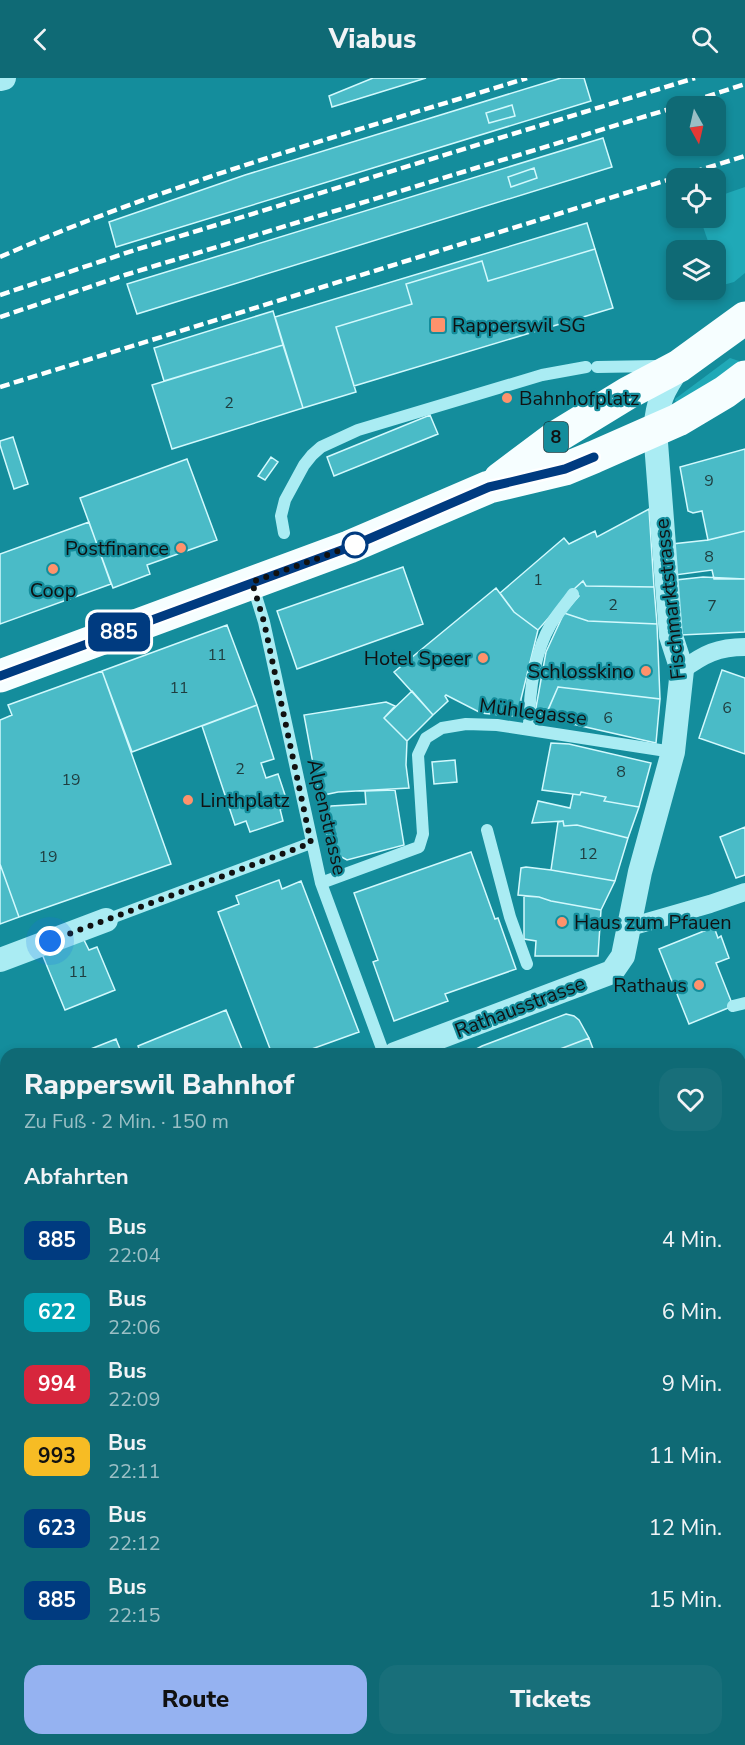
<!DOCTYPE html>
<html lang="de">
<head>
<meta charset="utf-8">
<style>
	body { margin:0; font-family:"Nunito Sans",sans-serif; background:#186f7a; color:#f1f3f6; height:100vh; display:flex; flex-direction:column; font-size:22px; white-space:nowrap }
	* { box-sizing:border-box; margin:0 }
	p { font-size:20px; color:#9bbfc5 }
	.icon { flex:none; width:33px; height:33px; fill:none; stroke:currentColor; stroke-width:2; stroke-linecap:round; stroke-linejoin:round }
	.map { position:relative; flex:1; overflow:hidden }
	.drawer { position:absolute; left:0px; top:970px; width:746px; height:698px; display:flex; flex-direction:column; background:#0f6a75; border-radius:18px 18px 0 0; box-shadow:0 3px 9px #0003 }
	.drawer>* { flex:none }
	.badge { padding:0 12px; border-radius:9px; font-size:21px; line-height:39px }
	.needle { width:39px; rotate:172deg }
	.tools { position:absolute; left:666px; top:18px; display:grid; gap:12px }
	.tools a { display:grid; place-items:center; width:60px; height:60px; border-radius:12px; background:#0f6a75; box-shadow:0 3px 9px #0003; font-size:30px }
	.you { position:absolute; width:30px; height:30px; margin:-15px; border:4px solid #fff; border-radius:50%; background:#1a73e8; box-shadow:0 0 0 9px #1a73e833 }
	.map>.badge { position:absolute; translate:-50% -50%; box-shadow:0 0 0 3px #fff }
	h2 { padding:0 24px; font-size:22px; line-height:54px }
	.round { display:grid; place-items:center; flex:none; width:63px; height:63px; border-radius:18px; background:#186f7a }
	.overview { display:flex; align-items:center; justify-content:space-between; height:102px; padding:0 24px }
	h1 { font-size:28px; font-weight:800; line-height:45px }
	.action { display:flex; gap:12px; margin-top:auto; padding:12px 24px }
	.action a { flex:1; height:69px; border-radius:18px; background:#95b2f1; color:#111; font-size:24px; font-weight:800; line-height:69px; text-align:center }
	.action a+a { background:#186f7a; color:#f1f3f6 }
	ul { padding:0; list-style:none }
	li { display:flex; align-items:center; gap:18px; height:72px; padding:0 24px }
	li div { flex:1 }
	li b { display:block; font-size:22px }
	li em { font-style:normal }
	li .badge { min-width:66px; font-weight:700; text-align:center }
	header { display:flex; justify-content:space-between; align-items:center; height:78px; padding:0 24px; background:#0f6a75; font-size:27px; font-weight:800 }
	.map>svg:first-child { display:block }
</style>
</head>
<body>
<header><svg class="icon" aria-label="back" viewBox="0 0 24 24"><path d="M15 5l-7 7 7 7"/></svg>Viabus<svg class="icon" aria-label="search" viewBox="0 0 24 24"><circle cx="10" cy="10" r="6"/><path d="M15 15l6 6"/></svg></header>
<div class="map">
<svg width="745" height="1667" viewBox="0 0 745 1667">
	<rect width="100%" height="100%" fill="#148d9c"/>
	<path fill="#20a9b7" d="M745,109V195L734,204L723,207L716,186V172H711L700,140H716V119Z
		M730,280L739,283L740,289L680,326L675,323V321Z
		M0,1570L6,1577V1662H58L52,1667H0Z
		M745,1594V1667H644L652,1662H740V1597Z"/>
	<path fill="#4abbc7" stroke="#d2f9fd" stroke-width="1.5" d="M373,0H426L332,29L329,18Z
		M561,0H584L591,23L116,169L109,144L245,97Z
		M512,27L515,38L489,45L486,35Z
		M603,60L612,89L137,236L127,206Z
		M534,90L537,100L511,109L508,99Z
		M587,145L595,171L488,203L482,183L406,206L412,226L336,249L356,314L303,330L275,239Z
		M595,171L613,230L354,308L336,249L412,226L406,206L482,183L488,203Z
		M273,233L283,267L164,303L154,270Z
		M283,267L303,330L172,371L152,307Z
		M430,337L438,356L334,398L327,379Z
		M13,359L28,406L14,411L0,367V363Z
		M745,371V453L708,462L702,433L693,435L688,433L680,389Z
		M271,379L278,384L265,402L258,398Z
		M187,381L217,462L147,487L150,496L113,510L80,420Z
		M649,431L654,509L586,508L583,503L573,512L538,552L514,534L500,515L564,460L569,466L595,453L597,459Z
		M89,444L111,506L0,546V476Z
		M745,453V501H714L712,492L675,497L672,466L708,462Z
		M403,489L423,546L297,591L277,533Z
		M703,499L745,501V554L681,557L676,502Z
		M583,503L586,508L654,509L657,546L588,543L564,535L579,518L573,512Z
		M496,510L514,534L538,552L521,621V639L481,635L446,617L445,618L448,623L433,637L394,594Z
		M564,535L588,543L657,546L660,621L558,609L546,637L535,635L546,574Z
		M227,547L257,627L132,674L102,593Z
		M722,592L745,600V676L699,660Z
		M102,593L171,786L19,839L0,786V642L12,637L8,627Z
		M558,609L660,621L656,665L568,645L547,634Z
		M412,613L433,637L407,663L384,640Z
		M386,624L395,628L384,640L407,663L406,687L409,710L338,714L319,718L304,637Z
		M257,627L274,681L261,685L266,700L278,696L289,729L280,731L283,743L250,754L246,743L235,747L202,648Z
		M551,665L569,666L651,685L639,729L604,723L606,719L581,714L580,717L542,712Z
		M455,682L457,704L434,706L432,684Z
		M395,712L404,767L347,782L332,774L322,741L331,728L366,726L365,713Z
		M581,714L606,719L604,723L639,729L628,760L577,747L564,748L563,743L532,745L538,723L570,730L573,716L580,717Z
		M563,743L564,748L577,747L628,760L615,803L551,792L558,744Z
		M745,749V797L736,800L720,759Z
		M471,774L495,841L498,840L516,891L445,916L448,923L394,943L373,884L378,882L354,815Z
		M0,786L19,839L0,846Z
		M526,789L551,792L615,803L601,832L551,823L539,819L518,817L521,790Z
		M279,802L282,811L301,803L359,954L298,976H272L218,834L239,826L236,818Z
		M524,818L539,819L551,823L601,832L598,878H535L536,863L524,861Z
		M714,849L718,860L721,858L729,880L716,885L733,928L689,946L659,871Z
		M83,860L89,872L97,869L115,912L65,932L42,876Z
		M226,932L244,976H141L138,968Z
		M566,936L574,938L579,942L589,960L547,976H467L482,968Z
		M589,960L595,976H547Z
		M116,961L122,976H78Z
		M742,1220L745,1226V1325L741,1327L740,1323V1221Z
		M745,1415V1529L740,1533V1418Z
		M0,1471L6,1474L0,1491Z
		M58,1662H86L90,1667H52Z
		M86,1662H156L159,1666L90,1667Z
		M201,1662H234L238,1667H194Z
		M234,1662H273L276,1666L238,1667Z
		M293,1662H319L324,1667H288Z
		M438,1662H468L471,1667H430Z
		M506,1662H615L617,1665L613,1667H509Z"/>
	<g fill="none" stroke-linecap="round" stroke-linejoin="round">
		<path stroke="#aaecf3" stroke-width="12" d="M597,289L657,288
			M284,455L281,438L285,422L304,387L312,377L321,369L358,352L542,297L586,289
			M252,505L264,544L321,805L384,976
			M529,651C529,616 533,577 551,546C557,536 566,526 573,516
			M487,752L510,839L527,886
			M321,805L419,769L423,756L418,677L426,660L442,650L466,646L497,647L673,674
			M106,842L311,765
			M733,928L745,925
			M740,1374L745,1372
			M367,1667L374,1662"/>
		<path stroke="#aaecf3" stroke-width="18" d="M682,592C704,576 718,569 745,569
			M630,849L710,826L745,814
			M174,1667L180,1662"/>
		<path stroke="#aaecf3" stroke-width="24" d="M0,1L4,0
			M0,882L106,842
			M395,976L612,894L623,878L640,794L673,674L682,592L671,558L655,352C658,323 662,313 679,289
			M0,1428L6,1436"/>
		<path stroke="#f6feff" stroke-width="33" d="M500,401L556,359L628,315L679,288L745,240
			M0,598L349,469L489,409L565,391L594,379L678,342L725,314L745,299
			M0,1065L6,1081
			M0,1154L6,1151
			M0,1266L6,1253"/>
		<path stroke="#fff" stroke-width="4.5" stroke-dasharray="10 4.5" stroke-linecap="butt" d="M678,28L745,6
			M0,179C170,104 350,55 527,0
			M0,217L135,172L695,0
			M0,239L125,197L676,29
			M0,309L745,78"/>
	</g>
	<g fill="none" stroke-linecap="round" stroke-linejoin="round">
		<g stroke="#fff" stroke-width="14">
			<path id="line" d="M0,598L350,469L489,409L565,391L594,379"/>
		</g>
		<use href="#line" stroke="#003b80" stroke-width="9"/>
		<path stroke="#111" stroke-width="6" stroke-dasharray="0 10.8" d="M50,863L311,765L264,544L252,504L355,467"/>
	</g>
	<g fill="#ff926c" stroke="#148d9c" stroke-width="2">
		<rect x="430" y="239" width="16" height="16" rx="3"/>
		<circle cx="507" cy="320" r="6"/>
		<circle cx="181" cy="470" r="6"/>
		<circle cx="53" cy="491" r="6"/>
		<circle cx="483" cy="580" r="6"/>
		<circle cx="646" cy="593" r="6"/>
		<circle cx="188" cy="722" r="6"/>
		<circle cx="562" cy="844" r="6"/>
		<circle cx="699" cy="907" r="6"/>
	</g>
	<circle fill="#fff" stroke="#003b80" stroke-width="3" cx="355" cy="467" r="12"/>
	<g text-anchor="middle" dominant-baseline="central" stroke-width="4.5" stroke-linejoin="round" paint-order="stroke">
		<g font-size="16" fill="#1f3c3e">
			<text x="229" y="325">2</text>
			<text x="709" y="403">9</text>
			<text x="709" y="479">8</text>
			<text x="538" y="502">1</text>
			<text x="613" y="527">2</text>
			<text x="712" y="528">7</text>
			<text x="217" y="577">11</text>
			<text x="179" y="610">11</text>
			<text x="727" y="630">6</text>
			<text x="608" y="640">6</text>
			<text x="240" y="691">2</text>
			<text x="621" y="694">8</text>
			<text x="71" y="702">19</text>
			<text x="588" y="776">12</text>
			<text x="48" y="779">19</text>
			<text x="78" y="894">11</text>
		</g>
		<rect fill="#148d9c" stroke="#12363b" stroke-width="1.5" x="544" y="344" width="24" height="30" rx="4.5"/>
		<g font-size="18" font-weight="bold" fill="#111">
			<text x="556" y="359">8</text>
		</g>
		<g font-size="20" fill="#111" stroke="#148d9c" text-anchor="start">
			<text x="452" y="247">Rapperswil SG</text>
			<text x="519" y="320">Bahnhofplatz</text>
			<text x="169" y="470" text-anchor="end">Postfinance</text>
			<text x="53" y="512" text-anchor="middle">Coop</text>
			<text x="471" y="580" text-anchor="end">Hotel Speer</text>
			<text x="634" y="593" text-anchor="end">Schlosskino</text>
			<text x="200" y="722">Linthplatz</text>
			<text x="574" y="844">Haus zum Pfauen</text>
			<text x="687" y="907" text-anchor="end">Rathaus</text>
		</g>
		<g font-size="20" fill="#111" stroke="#148d9c">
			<text transform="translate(670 521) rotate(-96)">Fischmarktstrasse</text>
			<text transform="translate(533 634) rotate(7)">Mühlegasse</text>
			<text transform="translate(327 739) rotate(77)">Alpenstrasse</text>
			<text transform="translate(520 929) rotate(-21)">Rathausstrasse</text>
		</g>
	</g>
</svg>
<div class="tools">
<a><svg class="needle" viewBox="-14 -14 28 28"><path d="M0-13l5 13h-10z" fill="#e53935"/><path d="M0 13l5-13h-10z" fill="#9bbfc5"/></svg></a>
<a><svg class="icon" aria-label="locate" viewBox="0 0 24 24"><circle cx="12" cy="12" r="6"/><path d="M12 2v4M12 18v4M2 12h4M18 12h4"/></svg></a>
<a><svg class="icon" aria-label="layers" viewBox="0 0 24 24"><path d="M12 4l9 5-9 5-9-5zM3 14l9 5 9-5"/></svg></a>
</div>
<div class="you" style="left:50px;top:863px"></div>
<b class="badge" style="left:119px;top:554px;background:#003b80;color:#fff">885</b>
<section class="drawer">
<div class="overview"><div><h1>Rapperswil Bahnhof</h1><p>Zu Fuß · 2 Min. · 150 m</p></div><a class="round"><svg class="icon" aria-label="heart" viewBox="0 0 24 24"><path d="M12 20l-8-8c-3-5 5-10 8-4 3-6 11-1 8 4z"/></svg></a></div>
<h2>Abfahrten</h2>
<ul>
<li><span class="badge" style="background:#003b80;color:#fff">885</span><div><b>Bus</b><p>22:04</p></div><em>4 Min.</em></li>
<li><span class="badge" style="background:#00a3b4;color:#fff">622</span><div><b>Bus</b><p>22:06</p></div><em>6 Min.</em></li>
<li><span class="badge" style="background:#d7263d;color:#fff">994</span><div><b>Bus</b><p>22:09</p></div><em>9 Min.</em></li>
<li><span class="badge" style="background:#f7bc24;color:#111">993</span><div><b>Bus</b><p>22:11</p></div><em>11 Min.</em></li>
<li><span class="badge" style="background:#003b80;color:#fff">623</span><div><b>Bus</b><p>22:12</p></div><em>12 Min.</em></li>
<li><span class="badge" style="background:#003b80;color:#fff">885</span><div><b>Bus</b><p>22:15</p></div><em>15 Min.</em></li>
</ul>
<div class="action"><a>Route</a><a>Tickets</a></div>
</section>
</div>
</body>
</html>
